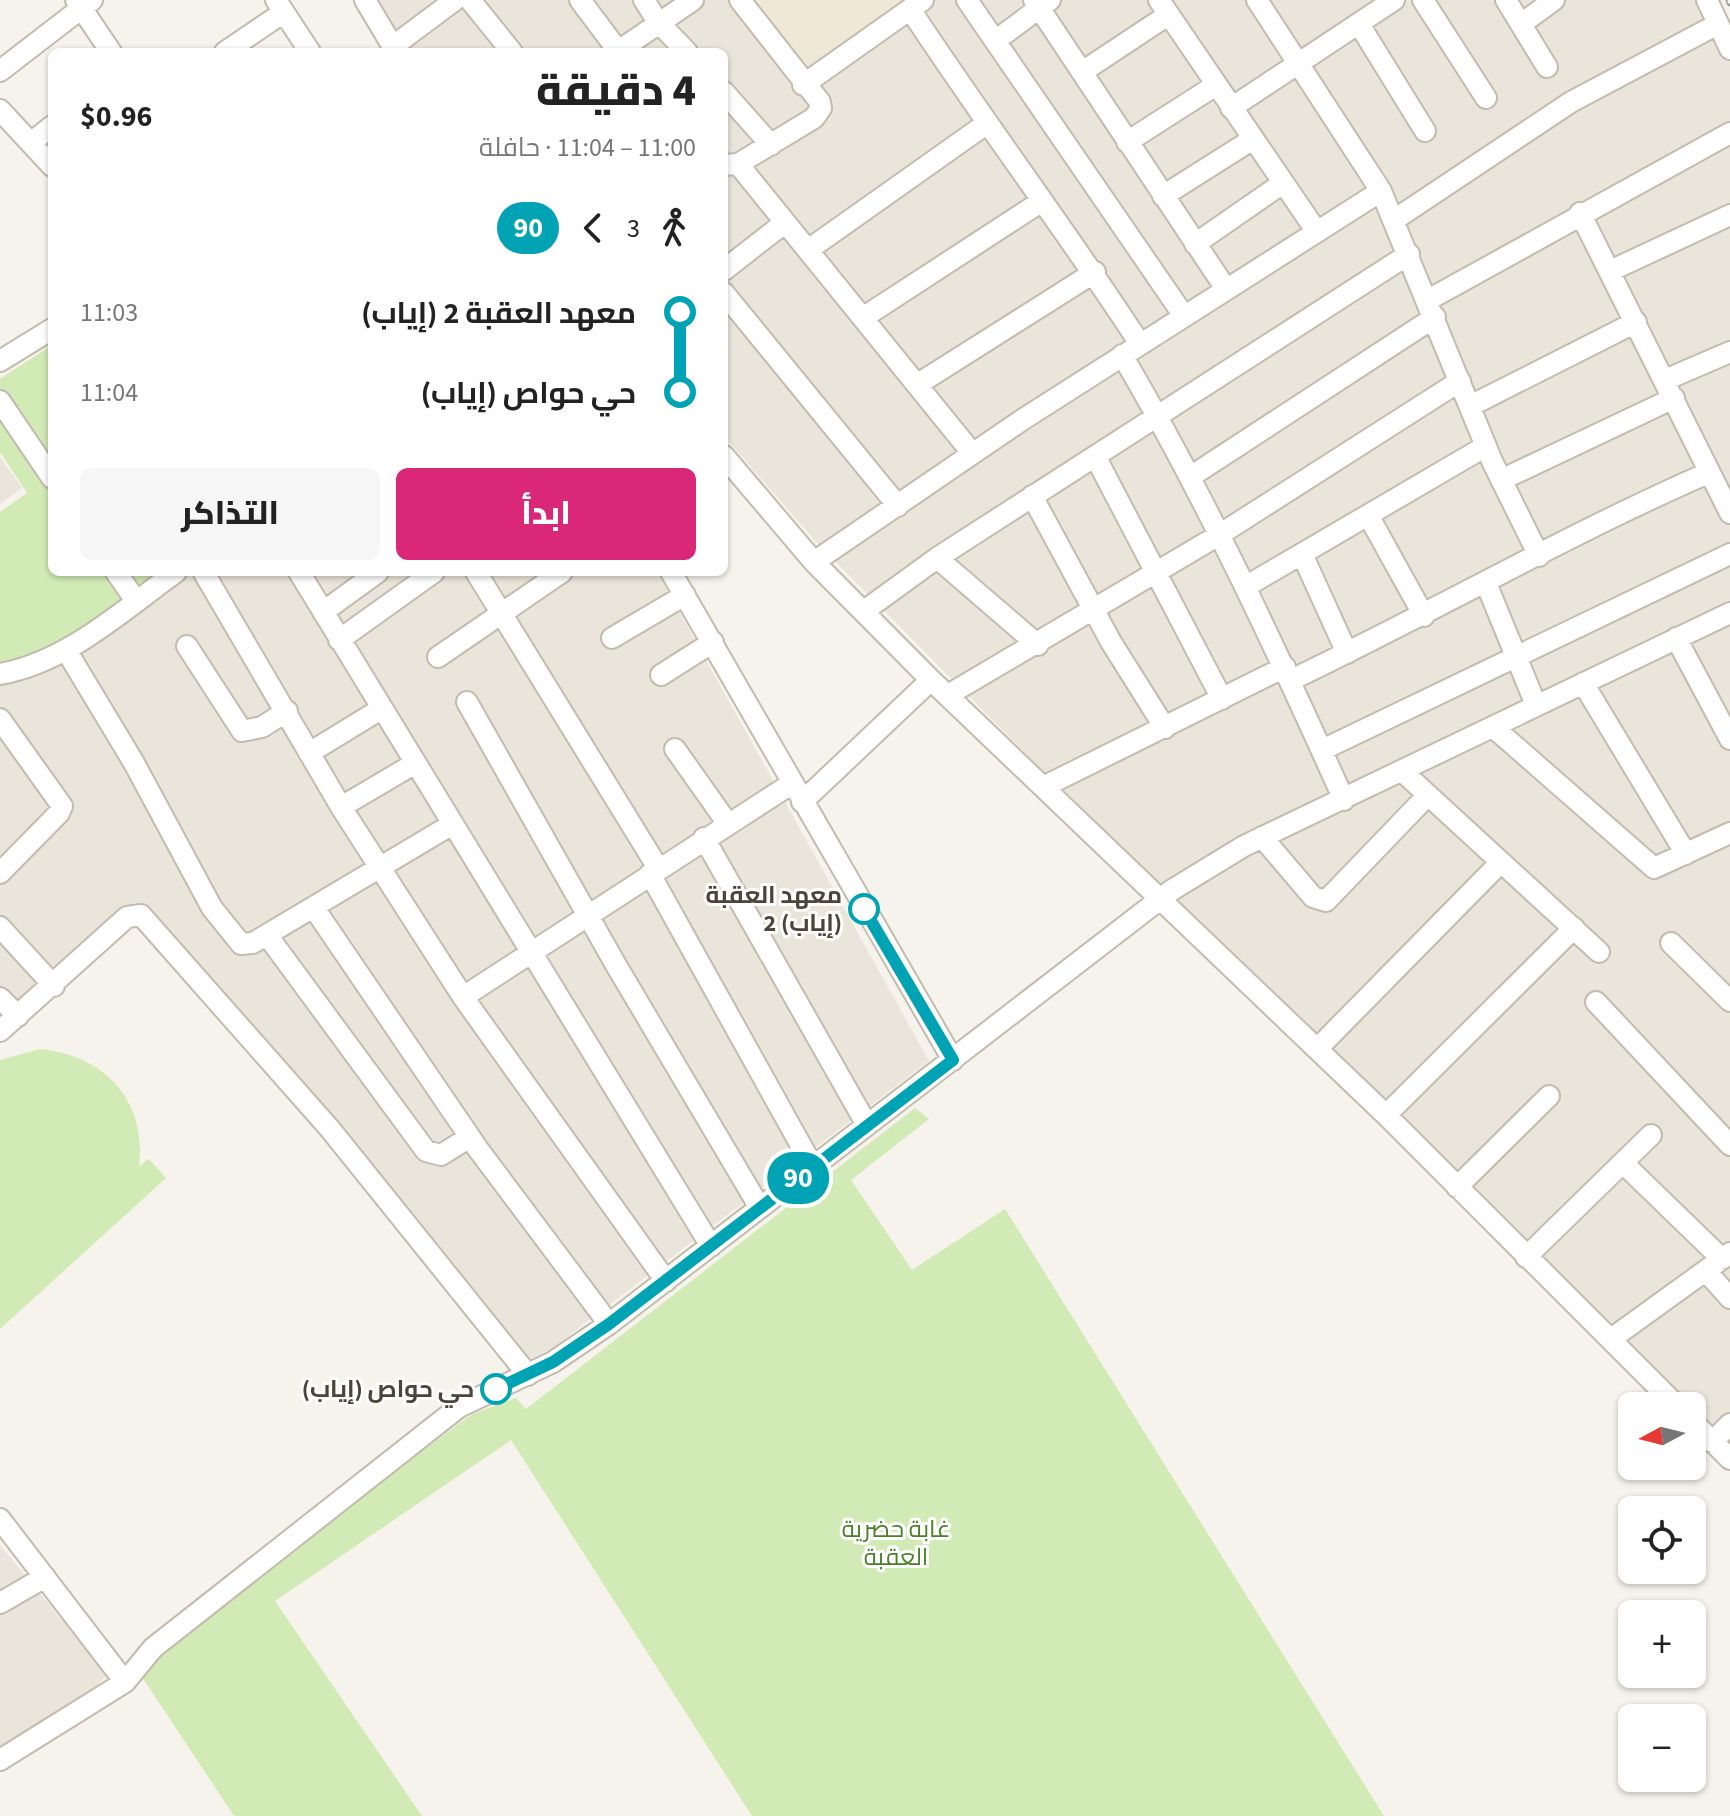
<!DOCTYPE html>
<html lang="ar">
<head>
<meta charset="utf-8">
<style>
	body { margin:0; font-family:"Source Sans 3",Cairo,sans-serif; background:#f6f6f6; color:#222; direction:rtl; height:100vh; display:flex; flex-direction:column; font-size:30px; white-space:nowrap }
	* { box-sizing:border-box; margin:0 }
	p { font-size:26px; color:#767676 }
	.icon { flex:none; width:44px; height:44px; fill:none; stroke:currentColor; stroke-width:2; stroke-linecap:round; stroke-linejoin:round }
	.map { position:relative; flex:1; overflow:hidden; direction:ltr }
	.drawer { position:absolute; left:48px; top:48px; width:680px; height:528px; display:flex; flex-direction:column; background:#fff; border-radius:12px; box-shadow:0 2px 6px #0004; direction:rtl }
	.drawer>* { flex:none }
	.badge { padding:0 16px; border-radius:26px; font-size:28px; line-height:52px }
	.needle { width:52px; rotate:263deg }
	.controls { position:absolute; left:1618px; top:1392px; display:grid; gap:16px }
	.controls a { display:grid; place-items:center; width:88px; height:88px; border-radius:12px; background:#fff; box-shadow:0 2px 6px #0004; font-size:40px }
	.map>.badge { position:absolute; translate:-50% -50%; box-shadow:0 0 0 4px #fff }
	.legs { display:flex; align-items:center; gap:12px; height:88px; padding:0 32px; font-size:26px }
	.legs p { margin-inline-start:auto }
	.overview { display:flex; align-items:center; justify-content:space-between; height:136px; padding:0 32px }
	h1 { font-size:44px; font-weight:800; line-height:60px }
	.action { display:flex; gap:16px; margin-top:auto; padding:16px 32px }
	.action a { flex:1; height:92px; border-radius:12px; background:#db2777; color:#fff; font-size:32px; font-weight:800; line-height:92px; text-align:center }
	.action a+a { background:#f6f6f6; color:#222 }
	ul { padding:0 32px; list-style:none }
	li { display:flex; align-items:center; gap:28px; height:80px; font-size:30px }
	li i { display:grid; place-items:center; width:12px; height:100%; margin:0 10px; background:currentColor }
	li i::after { content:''; width:20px; height:20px; margin:-10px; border:6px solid; border-radius:50%; background:#fff }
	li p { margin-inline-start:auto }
	li:first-child i { background:linear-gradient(#0000 50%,currentColor 0) }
	li:last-child i { background:linear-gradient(currentColor 50%,#0000 0) }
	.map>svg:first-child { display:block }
</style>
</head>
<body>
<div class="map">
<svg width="1730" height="1816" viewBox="0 0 1730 1816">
	<rect width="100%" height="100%" fill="#f6f3ec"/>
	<path fill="#eae5da" d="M367,0H1703L1730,56V1448L1692,1410V1406H1688L1162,891L818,544L724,436V52H403Z
		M0,457L22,488L0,504Z
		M185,572H657L929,1061L554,1347L519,1365L135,902L0,1023V683L65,662Z
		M0,1545L107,1675L76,1705L0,1750Z"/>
	<path fill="#efe8d6" d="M754,0H913L801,67L794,66Z"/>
	<path fill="#d2eab5" d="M52,345V572H165L64,648L0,671V512L27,493L0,452V379Z
		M40,1049C104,1055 147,1100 139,1166L149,1159L166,1178L0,1329V1060Z
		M915,1108L929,1119L851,1180L912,1270L1005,1209L1384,1816H752L511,1440L275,1601L422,1816H234L140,1674L215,1605L472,1414L516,1398L526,1409Z"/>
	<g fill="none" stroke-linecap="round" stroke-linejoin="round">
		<g stroke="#c2bbae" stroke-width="24">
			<path id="minor" d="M76,0L111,52
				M276,0L310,52
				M365,0L396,52
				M470,0L512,52
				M580,0L619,52
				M644,0L658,22L687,52
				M967,0L1184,316
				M1034,0L1226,289
				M1159,0L1317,232
				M1257,0L1381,191L1492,461L1539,556
				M1423,0L1486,98
				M1506,0L1547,67
				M1707,0L1730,49
				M910,9C984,122 1066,230 1140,344
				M1359,24L1425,131
				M1521,24L1554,0
				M995,41L1050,0
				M392,47L455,0
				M225,52L284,12
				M617,52L693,0
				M0,71L92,0
				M1082,72L1168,15
				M803,85L923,0
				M724,92L771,145
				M1231,108L1394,0
				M0,110L52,166
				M32,142L52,126
				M1127,142L1216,85
				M738,164L972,453
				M724,165L738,164L814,118L821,108L820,102L740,0
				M1163,196L1253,139
				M1580,213L1730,513
				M1394,220L1571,102L1718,24
				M1195,244L1283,183
				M808,250L986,124
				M724,270L783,224
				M1610,271L1730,215
				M724,293L898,506
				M1428,300L1730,133
				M864,317L1042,201
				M1122,355C1206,498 1276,649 1344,800
				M0,361L52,329
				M1665,380L1730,352
				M918,384L1095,272
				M0,401L52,478
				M1470,406L1636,322
				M724,456L814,562L931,680L1386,1115L1677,1406
				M1095,456L1222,699
				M1190,477L1435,317
				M1501,480L1674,398
				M1032,496L1111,642L1165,728
				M1368,515L1424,616
				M1302,554L1347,653
				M937,558L1038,645
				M814,562L1022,420L1381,191
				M116,572L136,601
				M299,572L711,1246
				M476,572L658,868
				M671,572L953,1060
				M204,573L341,807L463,997L666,1281
				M1486,583L1536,705
				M1245,587L1486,446
				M864,611L937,558L1409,254
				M323,612L378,572
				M612,638L685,595
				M1676,638L1730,739
				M339,640L434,572
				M187,646L242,731L262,727L287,711
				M66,650L134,763L212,908L241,944L253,943L451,825
				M438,657L562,572
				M0,674C67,662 122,611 176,572
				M661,675L713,642
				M1291,680C1431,613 1566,535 1708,473
				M1583,683L1686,854
				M948,695L1219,535L1460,381
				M467,702L616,965L760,1208
				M0,719L62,806L59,813L0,873
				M1493,727L1654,868L1730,833
				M675,749L728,824
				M1322,750L1730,554
				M309,753L381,709
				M1403,772L1599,952
				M1043,787L1285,667
				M802,802L931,680
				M341,807L414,764
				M1262,837L1313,897L1326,901L1426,797
				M704,838L867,1125
				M650,874L813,1167
				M314,908L478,1149L609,1324
				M0,927L54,986
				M267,935L426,1151L441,1155L470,1137
				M1671,943L1730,1001
				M463,997L791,784
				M0,998L18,1016
				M1596,1002L1730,1145
				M0,1031L127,917L141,915L330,1129L528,1375
				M1317,1049L1500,863
				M1386,1115L1574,928
				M1624,1164L1722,1259
				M1457,1187L1549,1096
				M1526,1257L1651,1135
				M1706,1271L1730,1298
				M1611,1339L1730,1253
				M1692,1421L1730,1459
				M1712,1442L1730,1424
				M0,1519L125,1682
				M0,1603L45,1577
				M0,1760L125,1682L153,1648L459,1407L553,1362L609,1324L1172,890L1244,846L1730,613"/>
		</g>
		<use href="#minor" stroke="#fff" stroke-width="20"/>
		<g stroke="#9a9a9a" stroke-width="7">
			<path id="rail" d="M1729,0L1730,3"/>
		</g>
		<use href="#rail" stroke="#fff" stroke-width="4" stroke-dasharray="12" stroke-linecap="butt"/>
	</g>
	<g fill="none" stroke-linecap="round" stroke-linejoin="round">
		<g stroke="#fff" stroke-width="18">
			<path id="line-1" d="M496,1389L553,1362L609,1324L953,1060L864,909"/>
		</g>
		<use href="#line-1" stroke="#00a3b4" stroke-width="12"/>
	</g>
	<g fill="#fff" stroke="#00a3b4" stroke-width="4">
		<circle cx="864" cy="909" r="14"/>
		<circle cx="496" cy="1389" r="14"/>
	</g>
	<g text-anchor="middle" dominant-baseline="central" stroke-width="6" stroke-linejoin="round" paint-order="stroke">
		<g font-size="24" font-weight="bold" fill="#4b4439" stroke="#fff" text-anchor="end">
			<text x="842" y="895">معهد العقبة<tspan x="842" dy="28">2 (إياب)</tspan></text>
			<text x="474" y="1389">حي حواص (إياب)</text>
		</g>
		<g font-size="24" fill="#4a7f2a" stroke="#fff">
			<text x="896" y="1529">غابة حضرية<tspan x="896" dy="28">العقبة</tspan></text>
		</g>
	</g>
</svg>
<div class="controls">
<a><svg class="needle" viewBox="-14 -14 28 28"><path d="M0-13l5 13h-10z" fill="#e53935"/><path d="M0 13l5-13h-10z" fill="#767676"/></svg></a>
<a><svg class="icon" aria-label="locate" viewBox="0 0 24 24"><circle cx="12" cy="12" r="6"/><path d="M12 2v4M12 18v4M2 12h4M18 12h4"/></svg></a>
<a>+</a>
<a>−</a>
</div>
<b class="badge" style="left:798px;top:1178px;background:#00a3b4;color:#fff">90</b>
<section class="drawer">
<div class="overview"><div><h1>4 دقيقة</h1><p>11:00 – 11:04 · حافلة</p></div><b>$0.96</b></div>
<div class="legs"><svg class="icon" aria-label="walk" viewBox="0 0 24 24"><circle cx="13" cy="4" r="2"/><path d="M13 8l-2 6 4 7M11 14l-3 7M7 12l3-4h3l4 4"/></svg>3<svg class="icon" aria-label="back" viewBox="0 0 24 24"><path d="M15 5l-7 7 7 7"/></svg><b class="badge" style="background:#00a3b4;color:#fff">90</b></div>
<ul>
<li><i style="color:#00a3b4"></i><b>معهد العقبة 2 (إياب)</b><p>11:03</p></li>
<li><i style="color:#00a3b4"></i><b>حي حواص (إياب)</b><p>11:04</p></li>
</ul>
<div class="action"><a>ابدأ</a><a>التذاكر</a></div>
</section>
</div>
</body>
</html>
